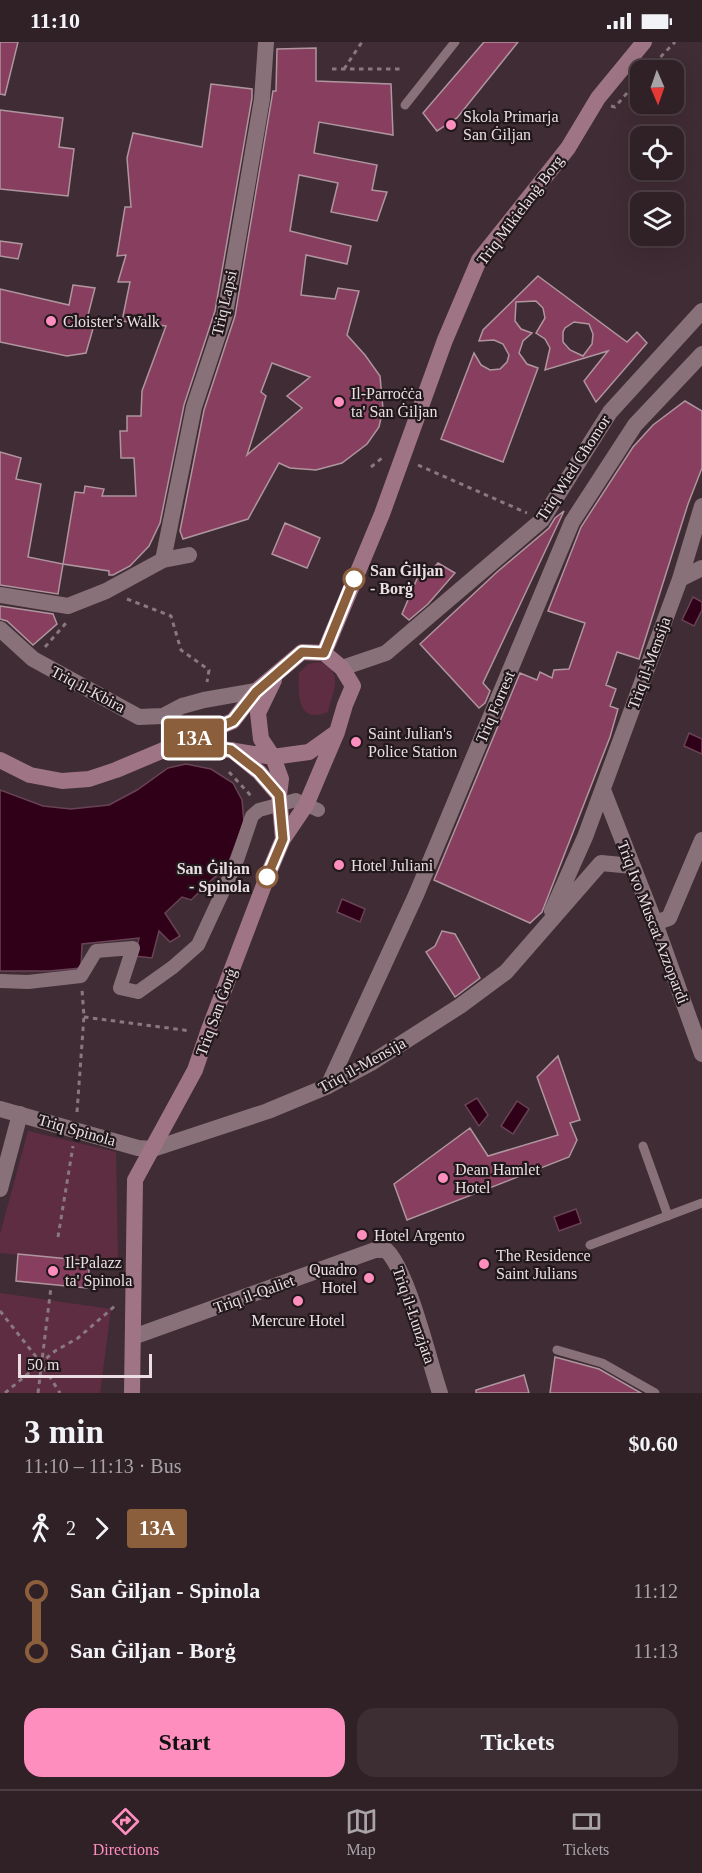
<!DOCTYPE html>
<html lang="en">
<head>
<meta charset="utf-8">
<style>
	body { margin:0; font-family:"Times New Roman",serif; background:#3c2e33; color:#f1f3f6; height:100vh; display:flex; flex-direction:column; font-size:22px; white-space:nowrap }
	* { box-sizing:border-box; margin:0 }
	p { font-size:20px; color:#a8a3a7 }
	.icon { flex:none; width:33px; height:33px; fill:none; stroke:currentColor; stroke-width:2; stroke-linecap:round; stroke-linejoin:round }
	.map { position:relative; height:1351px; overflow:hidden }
	.sheet { display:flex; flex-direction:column; background:#302127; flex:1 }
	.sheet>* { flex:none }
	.badge { padding:0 12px; border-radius:4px; font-size:21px; line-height:39px }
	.needle { width:39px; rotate:178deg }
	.fabs { position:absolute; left:630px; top:18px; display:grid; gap:12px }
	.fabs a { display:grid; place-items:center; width:54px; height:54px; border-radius:12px; background:#302127; box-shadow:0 6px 24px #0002,0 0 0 2px #4b3e44; font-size:30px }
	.scale { position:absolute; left:18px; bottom:15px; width:134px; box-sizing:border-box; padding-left:6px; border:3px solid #ebdee3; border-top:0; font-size:16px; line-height:21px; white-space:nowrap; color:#ebdee3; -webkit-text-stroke:4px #21181b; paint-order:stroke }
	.map>.badge { position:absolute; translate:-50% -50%; box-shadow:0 0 0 3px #fff }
	.legs { display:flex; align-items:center; gap:9px; height:66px; padding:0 24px; font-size:20px }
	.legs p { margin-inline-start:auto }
	.head { display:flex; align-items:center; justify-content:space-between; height:102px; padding:0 24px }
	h1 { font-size:33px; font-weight:600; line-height:45px }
	.cta { display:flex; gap:12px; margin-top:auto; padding:12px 24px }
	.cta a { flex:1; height:69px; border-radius:18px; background:#fe8ebd; color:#111; font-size:24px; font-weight:600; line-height:69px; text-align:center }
	.cta a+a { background:#3c2e33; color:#f1f3f6 }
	ul { padding:0 24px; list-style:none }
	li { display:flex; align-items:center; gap:21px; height:60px; font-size:22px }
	li i { display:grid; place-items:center; width:9px; height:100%; margin:0 8px; background:currentColor }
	li i::after { content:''; width:15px; height:15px; margin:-8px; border:4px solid; border-radius:50%; background:#302127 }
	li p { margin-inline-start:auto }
	li:first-child i { background:linear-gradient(#0000 50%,currentColor 0) }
	li:last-child i { background:linear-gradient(currentColor 50%,#0000 0) }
	.status { display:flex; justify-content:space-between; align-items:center; height:42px; padding:0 30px; background:#302127; direction:ltr }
	.status svg { height:16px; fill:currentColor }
	.tab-bar { display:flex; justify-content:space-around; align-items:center; height:84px; border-top:2px solid #4b3e44; background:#302127; font-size:16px; color:#a8a3a7 }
	.tab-bar a { display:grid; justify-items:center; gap:3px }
	.tab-bar .active { color:#fe8ebd }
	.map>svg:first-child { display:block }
</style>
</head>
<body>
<div class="status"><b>11:10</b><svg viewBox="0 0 49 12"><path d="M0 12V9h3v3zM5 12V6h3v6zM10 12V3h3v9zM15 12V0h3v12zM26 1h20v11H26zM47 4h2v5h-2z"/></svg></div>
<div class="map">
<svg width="702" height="1351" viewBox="0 0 702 1351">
	<rect width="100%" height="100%" fill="#402c34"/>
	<path fill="#5f2d42" d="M319,620C346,630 332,650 328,670C297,683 298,651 299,631L308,622Z
		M28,1089L116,1110L118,1222L0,1211V1192Z
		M0,1251L111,1267L100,1351H0Z"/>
	<path fill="#300018" stroke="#684355" stroke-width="1.5" d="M693,555L702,560V568L694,584L682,578Z
		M689,691L702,697V712L684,704Z
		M186,722L211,727L233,741L242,758L244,780L228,822L191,858L182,855L165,871L180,894L170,900L159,889L152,916L135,914L139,896L82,902L81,926L49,929H0V748L43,764L71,767L109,763L137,748L168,726Z
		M342,857L365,867L360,880L337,870Z
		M477,1056L488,1073L479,1084L465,1063Z
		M517,1059L529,1067L513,1092L501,1084Z
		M576,1167L581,1181L559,1189L554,1175Z"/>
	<path fill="#883f5f" stroke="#ae959e" stroke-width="1.5" fill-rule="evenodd" d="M0,0H18L5,53L0,52Z
		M484,0H518L457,76L437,89L423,71Z
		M316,6V39L391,42L393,93L319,80L314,111L377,123L372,148L387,150L377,179L331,170L338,141L299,133L290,189L351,204L347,222L306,213L301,253L335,257L338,246L359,249L347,293L365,313L380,334L383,367L379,385L367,402L342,421L316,428L290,426L279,421L248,477L183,497L180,489L204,368L235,274L273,49H276L277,7ZM272,321L310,335L287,354L302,366L247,413L266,354L261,350Z
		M211,42L252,47V56L215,269L184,363L160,481L149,504L130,524L113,533H109V529L63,522L75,450L84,451L85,444L104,447L102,454H136L134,416H121L120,389H127V374H141L142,349L166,284L122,279L130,240H118L126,213L117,214L125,165H131L127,116L133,91L202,105Z
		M0,68L63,76L59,105L74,107L68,154L0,147Z
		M0,199L22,202L18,217L0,214Z
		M538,234L627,300L637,290L647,301L596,360L584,339L608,309L545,328L550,306L545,297L536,291L545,276L543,266L536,259L516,260L515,279L521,287L532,291L523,299L519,311L527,322L538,326L503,420L441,397L474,311L481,323L490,328L500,327L507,320L509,313L503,302L494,298L479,299L483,288ZM574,280L589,282L593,292L592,302L583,314L570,308L563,300V290L565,286Z
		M73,243L95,246L86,281L94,283L86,311L67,314L0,300V247L69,263Z
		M685,359L702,369V426L688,462L639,617L617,610L606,643L616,647L610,664L618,667L610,695L542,870L530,881L434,838L520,631L537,638L540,630L552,636L554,628L569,627L585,581L548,569L581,485L633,405L653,383Z
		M0,410L21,416L16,437L41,442L28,515L63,522L58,552L0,543Z
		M564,469L483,641L490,649L485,661L479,666L420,602L497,530L549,486L555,476Z
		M285,481L320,496L307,526L272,512Z
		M438,521L455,531L428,562L409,578L402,572L422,525L431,529Z
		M0,564L53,572L57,582L33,603L7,579L0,577Z
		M442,889L455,892L480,936L455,955L426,910L435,904Z
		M558,1014L580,1078L570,1081L577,1098L569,1115L407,1178L394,1142L470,1086L488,1114L558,1093L537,1035Z
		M18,1212L90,1219L87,1246L16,1239Z
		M555,1315L599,1327L641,1351H550Z
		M524,1333L529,1351H476V1348Z"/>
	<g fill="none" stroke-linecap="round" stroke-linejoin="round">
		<path stroke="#89787f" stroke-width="3" stroke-dasharray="4.5 4.5" stroke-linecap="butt" d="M332,27H401
			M344,27L362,0
			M648,28L675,0
			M611,64L615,65L640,36
			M418,423L527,471
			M371,425L382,416L384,418
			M127,557L171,574L181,608L209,628L207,640
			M45,605L66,581
			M229,730L253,756
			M84,975L191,989
			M77,1070L84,974L82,948
			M58,1195L73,1104
			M0,1269L41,1321L60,1351
			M5,1351L55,1309L78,1296L116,1263
			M38,1351L51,1245"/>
		<path stroke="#887179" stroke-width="9" d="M405,63L455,0
			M643,1104L668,1174
			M590,1203L702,1161
			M557,1308L602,1321L655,1351"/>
		<path stroke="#887179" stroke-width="14" d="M0,939L28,940L81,934L96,909L133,906L120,946L138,950L173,925L198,903L236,821L252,774L259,768L296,758L318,768"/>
		<path stroke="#887179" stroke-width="16" d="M163,518L194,365L225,272L262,57L266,0
			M680,537L702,526
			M0,553L68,564L106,549L163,518L189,513
			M0,587L33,617L139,675L163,674L182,664L204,658L256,649
			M342,626L386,611L542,478L610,370L702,269
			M603,748L655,881L702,1012
			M552,869L585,795L680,537L702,464
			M655,881L669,876L702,798
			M328,1044L416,853L572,480L635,383L702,312
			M0,1067L138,1106L153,1107L268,1069L328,1044L371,1021L460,964L506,930L601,821L632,824
			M0,1147L20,1072
			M133,1295L375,1208H386C408,1228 429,1319 440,1351"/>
		<path stroke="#9f7585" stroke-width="16" d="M324,611L382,472L445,298L479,218L568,106L598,56L644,0
			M274,638L258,671L261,697L273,715L281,737L279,753
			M181,706L204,704L273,715L287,713L309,710L337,690
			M232,708L259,730L279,753L283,797
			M0,718L30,733L62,739L89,737L116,728L233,679L256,649L302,610L324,611
			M132,1351L135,1138L195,1028L208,990L267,835L283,797L306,763L337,690L345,663L353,644L342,626L324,611"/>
	</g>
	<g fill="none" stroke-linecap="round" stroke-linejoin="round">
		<g stroke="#fff" stroke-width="14">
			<path id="line-1" d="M267,835L283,797L279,753L259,730L231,708L204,704L169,706L233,679L256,650L302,610L324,611L354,537"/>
		</g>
		<use href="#line-1" stroke="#8b5e3c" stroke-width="9"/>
	</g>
	<g fill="#fe8ebd" stroke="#21181b" stroke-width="2">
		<circle cx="451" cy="83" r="6"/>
		<circle cx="51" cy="279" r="6"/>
		<circle cx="339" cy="360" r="6"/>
		<circle cx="356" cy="700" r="6"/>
		<circle cx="339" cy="823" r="6"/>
		<circle cx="443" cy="1136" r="6"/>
		<circle cx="362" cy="1193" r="6"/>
		<circle cx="484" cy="1222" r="6"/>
		<circle cx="53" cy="1229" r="6"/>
		<circle cx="369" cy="1236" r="6"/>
		<circle cx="298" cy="1259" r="6"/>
	</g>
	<g fill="#fff" stroke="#8b5e3c" stroke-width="3">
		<circle cx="354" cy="537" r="10"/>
		<circle cx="267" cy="835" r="10"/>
	</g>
	<g text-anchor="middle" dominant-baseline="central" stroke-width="4.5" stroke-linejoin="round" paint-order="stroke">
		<g font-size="16" fill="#ebdee3" stroke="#21181b" text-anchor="start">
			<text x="463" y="74">Skola Primarja<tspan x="463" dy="18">San Ġiljan</tspan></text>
			<text x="63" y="279">Cloister's Walk</text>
			<text x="351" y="351">Il-Parroċċa<tspan x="351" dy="18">ta' San Ġiljan</tspan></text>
			<text x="368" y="691">Saint Julian's<tspan x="368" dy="18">Police Station</tspan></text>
			<text x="351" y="823">Hotel Juliani</text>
			<text x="455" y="1127">Dean Hamlet<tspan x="455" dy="18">Hotel</tspan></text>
			<text x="374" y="1193">Hotel Argento</text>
			<text x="496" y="1213">The Residence<tspan x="496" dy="18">Saint Julians</tspan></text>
			<text x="65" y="1220">Il-Palazz<tspan x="65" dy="18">ta' Spinola</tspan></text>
			<text x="357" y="1227" text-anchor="end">Quadro<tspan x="357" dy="18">Hotel</tspan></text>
			<text x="298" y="1278" text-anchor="middle">Mercure Hotel</text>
		</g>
		<g font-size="16" fill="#ebdee3" stroke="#21181b">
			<text transform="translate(520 168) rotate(-53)">Triq Mikielanġ Borg</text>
			<text transform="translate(224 261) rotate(-77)">Triq Lapsi</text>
			<text transform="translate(573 426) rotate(-57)">Triq Wied Għomor</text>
			<text transform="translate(649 621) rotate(-70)">Triq il-Mensija</text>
			<text transform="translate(88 647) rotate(28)">Triq il-Kbira</text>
			<text transform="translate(495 665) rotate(-67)">Triq Forrest</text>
			<text transform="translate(653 880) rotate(69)">Triq Ivo Muscat Azzopardi</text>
			<text transform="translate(216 970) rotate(-70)">Triq San Ġorġ</text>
			<text transform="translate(362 1023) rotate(-29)">Triq il-Mensija</text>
			<text transform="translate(77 1088) rotate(16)">Triq Spinola</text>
			<text transform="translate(254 1252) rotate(-20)">Triq il-Qaliet</text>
			<text transform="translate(414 1273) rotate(71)">Triq il-Lunzjata</text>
		</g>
		<g font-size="16" font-weight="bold" fill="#ebdee3" stroke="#21181b" text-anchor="start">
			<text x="370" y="528">San Ġiljan<tspan x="370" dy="18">- Borġ</tspan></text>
			<text x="250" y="826" text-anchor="end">San Ġiljan<tspan x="250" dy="18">- Spinola</tspan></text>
		</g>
	</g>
</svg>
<div class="fabs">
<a><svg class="needle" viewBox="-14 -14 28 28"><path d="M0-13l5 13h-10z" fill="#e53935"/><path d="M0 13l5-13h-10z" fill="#a8a3a7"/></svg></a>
<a><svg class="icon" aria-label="locate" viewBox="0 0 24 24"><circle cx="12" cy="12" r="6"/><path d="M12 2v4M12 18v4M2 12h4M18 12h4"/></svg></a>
<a><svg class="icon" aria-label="layers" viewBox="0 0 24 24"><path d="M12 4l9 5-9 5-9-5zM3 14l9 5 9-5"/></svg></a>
</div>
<div class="scale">50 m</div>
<b class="badge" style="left:194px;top:696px;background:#8b5e3c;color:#fff">13A</b>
</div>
<section class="sheet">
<div class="head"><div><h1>3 min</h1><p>11:10 – 11:13 · Bus</p></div><b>$0.60</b></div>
<div class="legs"><svg class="icon" aria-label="walk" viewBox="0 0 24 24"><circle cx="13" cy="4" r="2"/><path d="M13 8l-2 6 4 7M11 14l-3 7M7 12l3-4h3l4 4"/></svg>2<svg class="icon" aria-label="forward" viewBox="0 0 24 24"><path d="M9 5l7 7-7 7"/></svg><b class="badge" style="background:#8b5e3c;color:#fff">13A</b></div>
<ul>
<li><i style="color:#8b5e3c"></i><b>San Ġiljan - Spinola</b><p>11:12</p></li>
<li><i style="color:#8b5e3c"></i><b>San Ġiljan - Borġ</b><p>11:13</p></li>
</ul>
<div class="cta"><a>Start</a><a>Tickets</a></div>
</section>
<nav class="tab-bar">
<a class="active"><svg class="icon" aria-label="directions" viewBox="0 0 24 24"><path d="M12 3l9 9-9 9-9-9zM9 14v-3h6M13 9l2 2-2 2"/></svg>Directions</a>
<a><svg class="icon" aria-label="map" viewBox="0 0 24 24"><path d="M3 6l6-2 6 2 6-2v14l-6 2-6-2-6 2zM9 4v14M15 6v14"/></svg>Map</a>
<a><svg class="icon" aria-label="tickets" viewBox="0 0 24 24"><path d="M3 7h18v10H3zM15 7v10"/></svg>Tickets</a>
</nav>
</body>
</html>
